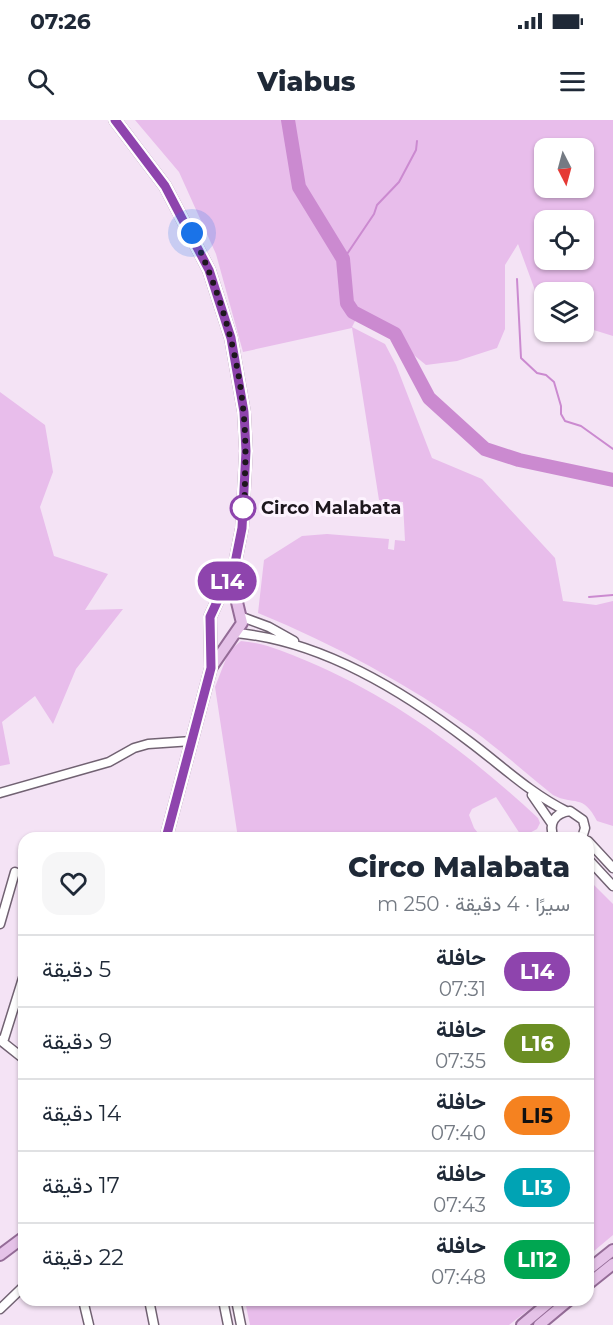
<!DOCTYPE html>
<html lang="ar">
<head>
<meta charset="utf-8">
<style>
	body { margin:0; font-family:Montserrat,Vazirmatn,sans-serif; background:#f6f6f7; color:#1f2937; direction:rtl; height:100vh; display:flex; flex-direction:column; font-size:22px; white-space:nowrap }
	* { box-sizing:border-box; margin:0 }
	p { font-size:20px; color:#747a83 }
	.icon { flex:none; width:33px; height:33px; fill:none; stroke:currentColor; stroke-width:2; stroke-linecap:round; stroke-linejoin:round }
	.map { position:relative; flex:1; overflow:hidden; direction:ltr }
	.drawer { position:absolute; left:18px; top:712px; width:576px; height:474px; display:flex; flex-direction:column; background:#fff; border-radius:18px; box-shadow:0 2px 4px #0004; direction:rtl }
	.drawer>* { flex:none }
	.badge { padding:0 12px; border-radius:20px; font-size:21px; line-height:39px }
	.needle { width:39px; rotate:174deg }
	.buttons { position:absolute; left:534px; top:18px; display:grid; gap:12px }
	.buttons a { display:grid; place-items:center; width:60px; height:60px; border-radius:12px; background:#fff; box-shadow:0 2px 4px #0004; font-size:30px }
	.you { position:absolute; width:30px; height:30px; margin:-15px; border:4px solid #fff; border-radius:50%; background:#1a73e8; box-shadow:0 0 0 9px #1a73e833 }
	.map>.badge { position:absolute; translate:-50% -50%; box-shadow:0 0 0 3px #fff }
	.round { display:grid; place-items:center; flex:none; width:63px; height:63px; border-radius:18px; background:#f6f6f7 }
	.overview { display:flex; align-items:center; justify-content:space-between; height:102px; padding:0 24px }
	h1 { font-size:28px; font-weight:800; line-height:45px }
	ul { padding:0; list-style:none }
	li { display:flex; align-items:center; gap:18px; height:72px; padding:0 24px; border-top:2px solid #e0e1e3 }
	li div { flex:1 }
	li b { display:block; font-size:22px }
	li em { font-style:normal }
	li .badge { min-width:66px; font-weight:700; text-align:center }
	.status { display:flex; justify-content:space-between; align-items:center; height:42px; padding:0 30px; background:#fff; direction:ltr }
	.status svg { height:16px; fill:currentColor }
	header { display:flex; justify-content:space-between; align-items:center; height:78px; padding:0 24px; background:#fff; font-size:27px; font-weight:800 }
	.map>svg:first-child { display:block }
</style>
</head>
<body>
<div class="status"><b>07:26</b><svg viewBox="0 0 49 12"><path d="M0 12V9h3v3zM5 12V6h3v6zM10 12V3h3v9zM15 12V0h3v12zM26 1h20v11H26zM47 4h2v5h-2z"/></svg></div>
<header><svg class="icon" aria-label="menu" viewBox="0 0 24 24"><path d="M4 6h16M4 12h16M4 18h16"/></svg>Viabus<svg class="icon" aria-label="search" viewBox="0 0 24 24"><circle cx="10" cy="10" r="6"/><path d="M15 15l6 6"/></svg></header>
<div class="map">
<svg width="613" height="1205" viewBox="0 0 613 1205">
	<rect width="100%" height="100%" fill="#f4e3f5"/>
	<path fill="#e8bdeb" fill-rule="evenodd" d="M135,0H613V216L584,207V172H544V181L536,173L518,124L505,145V209L497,228L457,241L426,245L410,232L400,213L361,189L352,207L385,224L396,245L432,338L482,359L555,438L563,481L596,485L613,481V706L597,701C583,673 574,686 553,675C527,654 501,631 474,611C407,564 334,524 258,493L264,440L302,416L327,414L389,419L388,429L394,430L395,420L405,421L403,382L379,380L352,208L243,232L216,134L179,52ZM544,28H584V68H544ZM544,100H584V140H544Z
		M0,272L45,305L53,352L40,387L54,436L108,454L85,490L123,489L76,549L53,604L35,576L2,602L10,644L0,646Z
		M241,521C265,523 285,532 307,541C395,578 469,634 538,698L540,703L537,709L522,717L496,677L472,689L469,695L474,708L482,718H238L215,567L229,531Z
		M588,759L613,784V1115L588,1136Z
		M245,1181L540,1180V1181L509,1205H250Z"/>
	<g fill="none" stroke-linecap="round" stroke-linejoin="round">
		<path stroke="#cb8ad0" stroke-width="2" d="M343,140L374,94L377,85L399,62L416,30L417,21
			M517,159L521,238L537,253L546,255L554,262L561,286V294L565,301L581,306L613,329
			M589,477L613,475"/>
		<path stroke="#cb8ad0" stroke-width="14" d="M288,0L299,67L343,139L347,183L353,192L395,214L429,278L485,329L519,340L613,360"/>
		<g stroke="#716272" stroke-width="11">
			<path id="minor" d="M242,497L269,507L294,521
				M236,513C322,521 403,571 470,622C502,646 530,673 566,691
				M0,673L109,642L134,628L148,624L192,621
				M532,675L552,704
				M554,718C548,704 554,693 570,691L583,700L585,708L582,718
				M588,721L613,748
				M588,739L613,766
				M0,804L15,752
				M0,920L24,939
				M3,922L24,855
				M83,1180L89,1205
				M149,1180L154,1205
				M223,1180L228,1205
				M236,1180L241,1205
				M0,1189L24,1166"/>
		</g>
		<g stroke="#946c97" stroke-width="14">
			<path id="major" d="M115,0L165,66L209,150L231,218L244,292L246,331L242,408L235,443L210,497L211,548L166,718
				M211,548L242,503L236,478L235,443
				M0,1135L24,1117
				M588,1150L613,1130
				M588,1164L613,1144
				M522,1205L552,1180
				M539,1205L569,1180"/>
		</g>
		<use href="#minor" stroke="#fff" stroke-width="8"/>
		<use href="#major" stroke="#e5c2e8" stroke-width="10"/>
	</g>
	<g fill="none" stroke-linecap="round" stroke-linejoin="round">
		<g stroke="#fff" stroke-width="14">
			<path id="line" d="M115,0L165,66L209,150L231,218L244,292L246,331L242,408L235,443L210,497L211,548L166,718"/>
		</g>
		<use href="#line" stroke="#8e44ad" stroke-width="9"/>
		<path stroke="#1d171d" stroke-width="6" stroke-dasharray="0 10.8" d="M192,113C228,188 249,271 245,354C245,364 245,383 243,388"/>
	</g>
	<circle fill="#fff" stroke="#8e44ad" stroke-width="3" cx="243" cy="388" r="12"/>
	<g text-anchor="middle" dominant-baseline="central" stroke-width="6" stroke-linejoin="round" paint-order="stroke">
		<g font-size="18" font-weight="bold" fill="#1d171d" stroke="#fdf3fe" text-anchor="start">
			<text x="261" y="388">Circo Malabata</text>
		</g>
	</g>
</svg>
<div class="buttons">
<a><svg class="needle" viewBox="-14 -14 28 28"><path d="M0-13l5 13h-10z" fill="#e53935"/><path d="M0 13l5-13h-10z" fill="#747a83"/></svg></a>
<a><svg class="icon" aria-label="locate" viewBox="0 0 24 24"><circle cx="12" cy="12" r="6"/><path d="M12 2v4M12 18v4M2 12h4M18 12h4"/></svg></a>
<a><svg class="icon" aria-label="layers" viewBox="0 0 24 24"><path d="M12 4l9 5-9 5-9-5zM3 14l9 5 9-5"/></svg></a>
</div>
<div class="you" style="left:192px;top:113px"></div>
<b class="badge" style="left:227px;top:461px;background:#8e44ad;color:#fff">L14</b>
<section class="drawer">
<div class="overview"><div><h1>Circo Malabata</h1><p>سيرًا · 4 دقيقة · 250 m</p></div><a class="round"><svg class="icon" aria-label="heart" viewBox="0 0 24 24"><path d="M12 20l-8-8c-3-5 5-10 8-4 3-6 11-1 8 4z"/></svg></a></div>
<ul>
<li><span class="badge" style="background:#8e44ad;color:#fff">L14</span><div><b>حافلة</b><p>07:31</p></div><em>5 دقيقة</em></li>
<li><span class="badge" style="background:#6b8e23;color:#fff">L16</span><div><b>حافلة</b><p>07:35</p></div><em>9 دقيقة</em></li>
<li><span class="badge" style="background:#f58220;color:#111">LI5</span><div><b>حافلة</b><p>07:40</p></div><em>14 دقيقة</em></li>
<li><span class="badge" style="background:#00a3b4;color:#fff">LI3</span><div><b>حافلة</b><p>07:43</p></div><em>17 دقيقة</em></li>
<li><span class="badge" style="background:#00a651;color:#fff">LI12</span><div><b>حافلة</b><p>07:48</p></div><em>22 دقيقة</em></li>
</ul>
</section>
</div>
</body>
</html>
